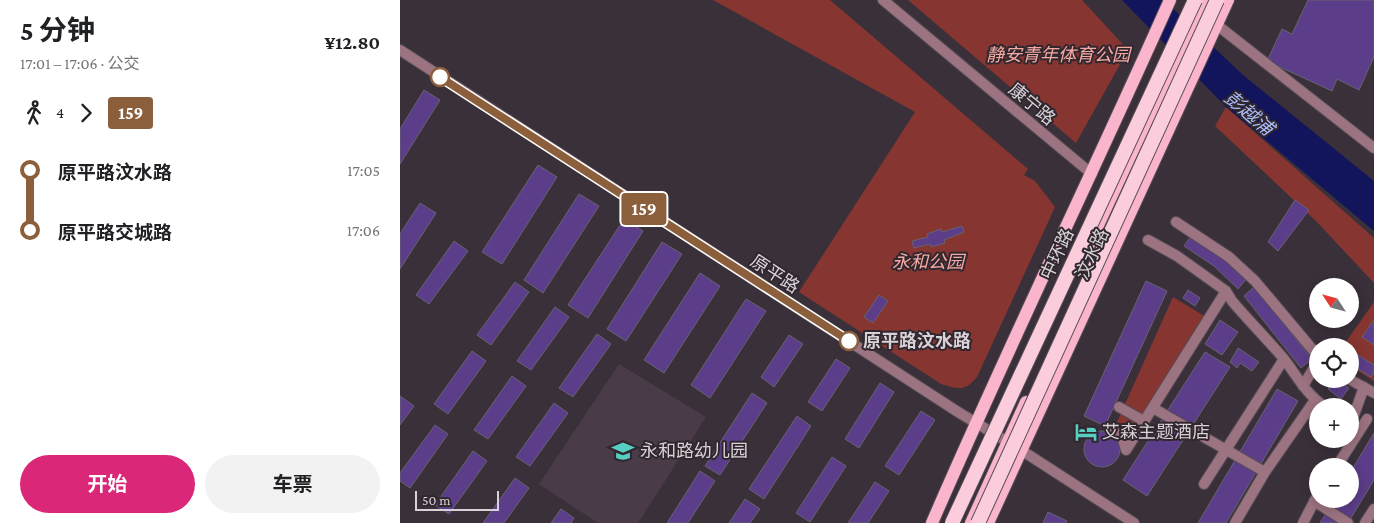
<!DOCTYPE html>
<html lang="zh">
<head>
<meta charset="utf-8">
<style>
	body { margin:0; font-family:"Crimson Pro","Noto Sans SC",serif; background:#f2f2f2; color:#202124; height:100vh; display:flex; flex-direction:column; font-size:19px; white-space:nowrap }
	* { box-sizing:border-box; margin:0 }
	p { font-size:16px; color:#757577 }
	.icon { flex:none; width:28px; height:28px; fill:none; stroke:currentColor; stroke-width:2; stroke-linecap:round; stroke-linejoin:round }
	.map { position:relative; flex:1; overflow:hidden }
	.panel { display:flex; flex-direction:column; background:#fff; width:400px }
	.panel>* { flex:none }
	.badge { padding:0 10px; border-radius:4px; font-size:18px; line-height:32px }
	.needle { width:32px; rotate:306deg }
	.tools { position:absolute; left:909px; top:278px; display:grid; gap:10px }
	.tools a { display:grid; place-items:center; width:50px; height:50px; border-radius:50%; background:#fff; box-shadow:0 2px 12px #0003; font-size:25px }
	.scale { position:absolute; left:15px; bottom:12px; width:84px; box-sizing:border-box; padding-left:5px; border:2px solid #d8d2d8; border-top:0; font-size:14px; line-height:18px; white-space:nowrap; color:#d8d2d8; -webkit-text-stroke:4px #30272f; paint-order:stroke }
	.map>.badge { position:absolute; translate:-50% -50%; box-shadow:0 0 0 2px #fff }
	.legs { display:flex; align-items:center; gap:8px; height:55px; padding:0 20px; font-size:16px }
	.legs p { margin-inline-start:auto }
	.head { display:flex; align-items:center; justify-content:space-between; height:85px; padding:0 20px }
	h1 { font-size:28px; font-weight:700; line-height:38px }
	.primary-button { display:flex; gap:10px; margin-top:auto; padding:10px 20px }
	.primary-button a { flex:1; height:58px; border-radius:30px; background:#db2777; color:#fff; font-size:20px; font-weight:700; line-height:58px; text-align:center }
	.primary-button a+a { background:#f2f2f2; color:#202124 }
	ul { padding:0 20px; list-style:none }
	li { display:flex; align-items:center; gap:18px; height:60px; font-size:19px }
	li i { display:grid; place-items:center; width:8px; height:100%; margin:0 6px; background:currentColor }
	li i::after { content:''; width:12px; height:12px; margin:-6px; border:4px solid; border-radius:50%; background:#fff }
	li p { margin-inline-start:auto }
	li:first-child i { background:linear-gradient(#0000 50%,currentColor 0) }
	li:last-child i { background:linear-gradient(currentColor 50%,#0000 0) }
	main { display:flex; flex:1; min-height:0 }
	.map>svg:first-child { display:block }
</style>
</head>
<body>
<main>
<section class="panel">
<div class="head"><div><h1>5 分钟</h1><p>17:01 – 17:06 · 公交</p></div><b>¥12.80</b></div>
<div class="legs"><svg class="icon" aria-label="walk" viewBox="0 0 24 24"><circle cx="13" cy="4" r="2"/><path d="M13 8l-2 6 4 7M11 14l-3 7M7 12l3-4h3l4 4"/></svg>4<svg class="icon" aria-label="forward" viewBox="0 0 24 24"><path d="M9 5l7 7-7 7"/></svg><b class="badge" style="background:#8b5e3c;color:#fff">159</b></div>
<ul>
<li><i style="color:#8b5e3c"></i><b>原平路汶水路</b><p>17:05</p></li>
<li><i style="color:#8b5e3c"></i><b>原平路交城路</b><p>17:06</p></li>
</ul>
<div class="primary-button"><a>开始</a><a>车票</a></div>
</section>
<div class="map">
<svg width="974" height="523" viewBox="0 0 974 523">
	<rect width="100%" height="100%" fill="#3a303a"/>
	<path fill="#493b48" d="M219,364L306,417L238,523H198L139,484Z"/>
	<path fill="#873531" d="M313,0H430L628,169L624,175L635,181L655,207L577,377C565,392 558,389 541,384L399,292L515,112Z
		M508,0H682L728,50L676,143Z
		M826,107L974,238V283L916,221L815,126Z
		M773,297L806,317L732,431L717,422Z
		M974,302V381L950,366V346H943Z"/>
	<path fill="#12155c" d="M722,0H764L843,75L974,181V231L826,107Z"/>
	<path fill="#5c3d89" stroke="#676370" d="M908,0H974V57L959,90L937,79L932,91L867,61L882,29L892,34Z
		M24,90L40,100L0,164V129Z
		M138,165L157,177L102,264L82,252Z
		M179,194L199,206L143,293L124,280Z
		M895,200L909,210L878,251L868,242Z
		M20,203L36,213L0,269V234Z
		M224,219L243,231L188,318L168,305Z
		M562,226L564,232L544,240L545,243L531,247L530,244L514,248L512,241L528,237L527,234L541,229L542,232Z
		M791,236L822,255L847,278L838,289L814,266L784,246Z
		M54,241L68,251L29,304L16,295Z
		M262,242L282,254L226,341L207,329Z
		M300,273L320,286L264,373L244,360Z
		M746,281L767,291L705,426L684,416Z
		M115,282L129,292L91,345L77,335Z
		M854,287L912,359L901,368L844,296Z
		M788,290L800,298L795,306L783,298Z
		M479,295L488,301L473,323L464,317Z
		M346,299L366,311L310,398L291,385Z
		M155,307L169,317L131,370L117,361Z
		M820,320L838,332L822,355L805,344Z
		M974,320V345L962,337Z
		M197,334L211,344L173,397L159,388Z
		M389,335L403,344L374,387L361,377Z
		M838,348L859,362L852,371L840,363L837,368L830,362Z
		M950,350L974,365V371L971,377L950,364Z
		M72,351L86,361L48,414L34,404Z
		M805,352L830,367L747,496L723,480Z
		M436,359L450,368L422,411L408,402Z
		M112,376L126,386L88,439L74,430Z
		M935,379L949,388L941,399L928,389Z
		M480,383L494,392L459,448L445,439Z
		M877,389L898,401L826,523H798Z
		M352,393L367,403L320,475L305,466Z
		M0,396L14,406L0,425Z
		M154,403L168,413L130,466L116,457Z
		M521,411L535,420L499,475L485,466Z
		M397,416L411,426L364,499L349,489Z
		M35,425L48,434L10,488L0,481V473Z
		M684 449a18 18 0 1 1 36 0a18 18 0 1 1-36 0Z
		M974,433V480L948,523H920L935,499H950V473Z
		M73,451L87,461L49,514L35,505Z
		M432,457L446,466L410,522L396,513Z
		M300,471L315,481L288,523H267Z
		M115,478L129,488L104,523H83Z
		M475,482L489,491L468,523H448Z
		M345,499L360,509L350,523H329Z
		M161,509L174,518L171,523H151Z
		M648,512L667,521L666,523H643Z"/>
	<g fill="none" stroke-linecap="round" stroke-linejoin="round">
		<g stroke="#564d56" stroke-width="12">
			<path id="minor" d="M817,25L974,148
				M776,222L829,257L855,281L918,356
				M748,240L777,256L826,291L832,301C849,321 867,339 884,359C897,376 906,394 924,406
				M949,379L974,393
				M903,386L918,361
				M719,407L744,421
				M753,408L865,472
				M953,418L964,387
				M710,428L722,436L726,450L826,291
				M937,466L967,419
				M804,484L884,359
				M914,501L948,523
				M835,523L865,472L915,400
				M903,523L917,496
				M965,523L974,509"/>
		</g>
		<g stroke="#564d56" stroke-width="12">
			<path id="tertiary" d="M483,0L692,174
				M0,50L558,412L621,450L734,523"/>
		</g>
		<g stroke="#564d56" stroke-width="14">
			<path id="primary" d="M686,251L803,0
				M532,523C608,347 692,175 770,0
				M571,523L626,402
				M588,523L828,0"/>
		</g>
		<use href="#minor" stroke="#9c7381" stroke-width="10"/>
		<use href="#tertiary" stroke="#9c7381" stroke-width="10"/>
		<use href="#primary" stroke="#fab5cd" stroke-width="12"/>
		<g stroke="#564d56" stroke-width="16" stroke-linecap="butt">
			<path id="trunk-bridge" d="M552,523L795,0
				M578,523L817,0"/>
		</g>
		<use href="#trunk-bridge" stroke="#faccdc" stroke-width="14"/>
	</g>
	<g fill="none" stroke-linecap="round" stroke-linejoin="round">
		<g stroke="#fff" stroke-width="11">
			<path id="line-1" d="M40,77L449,341"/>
		</g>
		<use href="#line-1" stroke="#8b5e3c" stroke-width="8"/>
	</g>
	<defs>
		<g id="hotel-bare" transform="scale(1.725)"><path d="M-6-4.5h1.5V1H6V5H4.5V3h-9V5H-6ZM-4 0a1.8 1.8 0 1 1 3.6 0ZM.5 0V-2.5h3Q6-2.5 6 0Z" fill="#57cec2" stroke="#30272f" stroke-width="2.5" paint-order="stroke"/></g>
		<g id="school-bare" transform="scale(1.725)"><path d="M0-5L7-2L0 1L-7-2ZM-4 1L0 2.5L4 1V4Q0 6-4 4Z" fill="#57cec2" stroke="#30272f" stroke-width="2.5" paint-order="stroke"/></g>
	</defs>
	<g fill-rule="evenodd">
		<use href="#hotel-bare" x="686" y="432"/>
		<use href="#school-bare" x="223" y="451"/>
	</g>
	<g fill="#fff" stroke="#8b5e3c" stroke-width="2.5">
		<circle cx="40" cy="77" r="9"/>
		<circle cx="449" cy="341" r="9"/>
	</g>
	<g text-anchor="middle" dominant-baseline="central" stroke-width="4" stroke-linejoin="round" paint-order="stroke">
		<g font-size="18" font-style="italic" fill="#f6a9a2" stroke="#30272f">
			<text x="658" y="55">静安青年体育公园</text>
			<text x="528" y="262">永和公园</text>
		</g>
		<g font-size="18" fill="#d8d2d8" stroke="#30272f">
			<text transform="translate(632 104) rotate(40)">康宁路</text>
			<text transform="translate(657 254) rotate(-65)">中环路</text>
			<text transform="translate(692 254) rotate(-65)">汶水路</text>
			<text transform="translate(375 274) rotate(33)">原平路</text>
		</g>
		<g font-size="18" font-weight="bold" fill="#d8d2d8" stroke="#30272f" text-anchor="start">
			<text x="463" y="341">原平路汶水路</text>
		</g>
		<g font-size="18" fill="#d8d2d8" stroke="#30272f" text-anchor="start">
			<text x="702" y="432">艾森主题酒店</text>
			<text x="240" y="451">永和路幼儿园</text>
		</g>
		<g font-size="19" font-style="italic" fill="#abbdfc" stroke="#30272f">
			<text transform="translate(849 113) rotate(40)">彭越浦</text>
		</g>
	</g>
</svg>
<div class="tools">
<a><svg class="needle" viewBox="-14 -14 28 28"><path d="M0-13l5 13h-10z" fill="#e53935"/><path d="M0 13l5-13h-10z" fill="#757577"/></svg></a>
<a><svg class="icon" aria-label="locate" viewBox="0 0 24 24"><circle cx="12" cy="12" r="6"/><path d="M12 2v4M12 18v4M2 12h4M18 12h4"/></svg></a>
<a>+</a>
<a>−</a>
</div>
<div class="scale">50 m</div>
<b class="badge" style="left:244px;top:209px;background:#8b5e3c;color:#fff">159</b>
</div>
</main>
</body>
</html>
